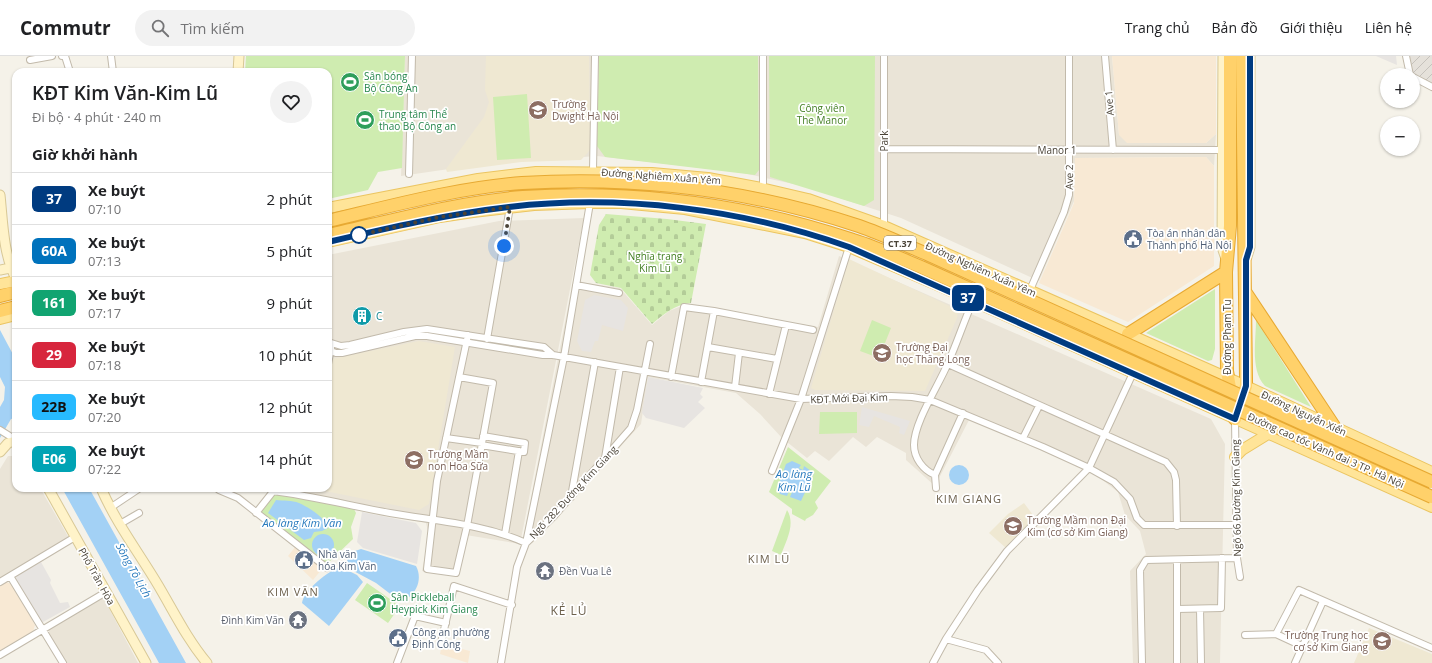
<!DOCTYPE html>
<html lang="vi">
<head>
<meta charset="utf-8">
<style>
	body { margin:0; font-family:"Open Sans",sans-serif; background:#f2f2f2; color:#202124; height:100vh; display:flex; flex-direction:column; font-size:15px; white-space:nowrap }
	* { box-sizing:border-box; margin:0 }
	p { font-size:13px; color:#757577 }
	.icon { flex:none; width:22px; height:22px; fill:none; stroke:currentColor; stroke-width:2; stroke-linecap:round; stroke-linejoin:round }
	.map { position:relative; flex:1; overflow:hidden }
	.panel { position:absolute; left:12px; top:12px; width:320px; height:424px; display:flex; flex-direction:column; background:#fff; border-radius:12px; box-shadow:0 1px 3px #0004 }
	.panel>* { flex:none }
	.badge { padding:0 8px; border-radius:6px; font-size:14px; line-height:26px }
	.buttons { position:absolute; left:1380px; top:12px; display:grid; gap:8px }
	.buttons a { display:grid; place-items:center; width:40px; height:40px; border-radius:50%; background:#fff; box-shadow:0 1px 3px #0004; font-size:20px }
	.you { position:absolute; width:20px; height:20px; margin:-10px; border:3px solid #fff; border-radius:50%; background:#1a73e8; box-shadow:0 0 0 6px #1a73e833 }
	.map>.badge { position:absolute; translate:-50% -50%; box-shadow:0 0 0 2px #fff }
	h2 { padding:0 20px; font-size:15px; line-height:36px }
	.round { display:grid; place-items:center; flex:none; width:42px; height:42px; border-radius:21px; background:#f2f2f2 }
	.headline { display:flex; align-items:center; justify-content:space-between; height:68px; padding:0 20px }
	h1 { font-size:19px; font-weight:600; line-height:30px }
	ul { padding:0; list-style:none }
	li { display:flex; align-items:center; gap:12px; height:52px; padding:0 20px; border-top:1px solid #e0e0e0 }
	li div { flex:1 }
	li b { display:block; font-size:15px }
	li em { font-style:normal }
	li .badge { min-width:44px; font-weight:700; text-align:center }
	header { display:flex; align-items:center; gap:24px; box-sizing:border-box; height:56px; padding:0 20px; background:#fff; border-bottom:1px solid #e0e0e0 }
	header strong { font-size:19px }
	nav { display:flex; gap:22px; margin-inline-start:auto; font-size:14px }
	.search { width:280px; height:36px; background:#f2f2f2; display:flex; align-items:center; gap:10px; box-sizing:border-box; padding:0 14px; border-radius:22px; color:#757577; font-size:15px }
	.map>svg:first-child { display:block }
</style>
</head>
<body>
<header>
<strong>Commutr</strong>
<div class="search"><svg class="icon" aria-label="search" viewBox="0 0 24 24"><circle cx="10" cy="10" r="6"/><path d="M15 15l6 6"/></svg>Tìm kiếm</div>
<nav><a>Trang chủ</a><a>Bản đồ</a><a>Giới thiệu</a><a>Liên hệ</a></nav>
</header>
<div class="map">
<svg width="1432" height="607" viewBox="0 0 1432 607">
	<defs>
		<pattern id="industrial-furrows" width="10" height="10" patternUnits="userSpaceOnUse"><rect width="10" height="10" fill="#e5e1da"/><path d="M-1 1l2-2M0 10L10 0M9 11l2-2" fill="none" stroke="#c6c2bc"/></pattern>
		<pattern id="cemetery-stones" width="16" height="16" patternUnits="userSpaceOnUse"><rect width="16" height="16" fill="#cfecb0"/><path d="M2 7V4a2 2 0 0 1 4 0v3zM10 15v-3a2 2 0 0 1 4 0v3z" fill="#b3cc98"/></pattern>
	</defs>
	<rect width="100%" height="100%" fill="#f5f2e9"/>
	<path fill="#eae4d7" d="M405,0H1112L1119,79L1206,87L1216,78L1214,110L1206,101L1075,102L1074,145L1039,225L901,162L803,130L738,116L597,100L483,108L401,120Z
		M584,162L520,488L466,479L456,519L422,515L429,479L426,467L302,442L304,432H328V199L499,165Z
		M839,200L1211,363L1225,388L1220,607H1133L1130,515L1146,498L1140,475L1125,459L1118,436L1092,416L969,364L935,430L906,404V397L877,381L866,391L853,381L829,405L815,395L807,402L782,382L760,358L736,337L648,321L641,368L532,487L523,483L573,225L620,232L652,269L669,255L684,249L818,271Z
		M8,400H16V432H40L69,482L0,524V413Z
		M103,541L138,607H65L49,579V573Z"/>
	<path fill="#f8e9d4" d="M1112,0H1216V78L1206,87H1127L1119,79Z
		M1206,101L1214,110V210L1128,266L1039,227L1074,147L1075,102Z
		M296,490L320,509L322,513L313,524L288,500Z
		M6,526L12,528L35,569L33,576L0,595V529Z
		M442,588L470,595L468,607L440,598Z"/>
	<path fill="url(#industrial-furrows)" d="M1408,0H1432V31L1413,21Z"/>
	<path fill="#efe8d2" d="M486,0H589L590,94L581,104L521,106L447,116L446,113L484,61L489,46L485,34Z
		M849,203L958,254L957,262L925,335L815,334L811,332Z
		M419,285L455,291L429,448L419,454L310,432H328V328L332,303Z
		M1024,447L1036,463L1006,492L989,477L1008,458Z
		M1369,572L1432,598V607H1354Z"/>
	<path fill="#cfecb0" d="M246,0H405L402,112L378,116L368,134L328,143V16H245Z
		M599,0H758L759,114L755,119L605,101L597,90Z
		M769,0H875L874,144L864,150L770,121Z
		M527,38L531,102L497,104L493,41Z
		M1215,233V293L1212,304L1208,305L1146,277Z
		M872,264L891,272L879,302L860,295Z
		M1256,264L1311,351L1265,330C1250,314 1256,285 1256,264Z
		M820,356H857V377L819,378Z
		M788,391L831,425L815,446L818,452L813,459L806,463L805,465L792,458V453L769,436Z
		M275,437L353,451L356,457L351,471L353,483L326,509L260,456Z
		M787,454C796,468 786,485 781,499L772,495Z
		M367,527L400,550L388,567L355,544Z"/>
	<path fill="url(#cemetery-stones)" d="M606,158L667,163L706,168L691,247C675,248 663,259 652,268L621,232L596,227L590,219L599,169Z"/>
	<path fill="#e7e4e1" d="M1376,0H1396L1397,9Z
		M594,239L621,244L628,252L623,275L602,269L598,285H595L591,296L582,295L577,285L585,244Z
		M648,321L703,332L700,338L703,341L698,346L705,352L684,372L646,362L642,357Z
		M862,351L910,365L904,379L899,377L900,371L874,360L869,371L859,369Z
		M362,456L416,467L422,475L417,508L363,492L357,486Z
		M41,506L51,524L50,527L60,547L68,546L70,551L43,566L40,565L15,524L17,519Z"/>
	<path fill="#a3d1f5" d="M0,274L16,304V362L11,363L0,382V351L4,344L5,331L0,321Z
		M792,405L801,409L799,412L803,414L804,410L814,417L801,445L790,441L792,436L789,435L787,440L780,438L777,433L786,408Z
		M949 419a10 10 0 1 1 20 0a10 10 0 1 1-20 0Z
		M62,432H89L186,607H159Z
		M276,444C283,445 292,444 299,447C308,451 326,462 328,472L322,475L314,476L311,482L304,484L268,457Z
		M312 489a11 11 0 1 1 22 0a11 11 0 1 1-22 0Z
		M361,493L416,510C422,521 418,534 409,541L405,539L400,541L393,540L376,527L348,512L347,505L349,497Z
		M341,511L357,519L363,526L329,570L302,547C304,534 329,514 341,511Z"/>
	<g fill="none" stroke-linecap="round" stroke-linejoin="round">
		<g stroke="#c2baab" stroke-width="8">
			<path id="street" d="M62,0H65L70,16
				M111,0L113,16
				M1105,0L1113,94
				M1406,0L1410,19
				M30,4L52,0
				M1413,21L1432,31
				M884,93L1226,94
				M593,115L595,0
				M409,118L412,0
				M761,132L763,127V0
				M884,170V0
				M576,229L619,237
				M1030,234L1064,156L1069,139V0
				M487,283L510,151
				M328,286L341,290L350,289L404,276L427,273L544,291L553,299
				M708,291L777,303
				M328,294L336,297H342L415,280H427L543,299H553L801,343L891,340L912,341L930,344L1043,391L1089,412L1114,426L1130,443L1137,462L1144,469H1237
				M328,308L331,292
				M948,308L1166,406L1174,416L1176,424L1177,470
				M459,321L493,327L467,470L456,517L427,513L437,425L468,279
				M671,321L684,251L714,255
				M701,326L714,255L813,274
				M735,331L739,297
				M769,338L786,269
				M963,357L935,419C923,414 914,402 914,389C914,366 939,329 948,307C957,287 964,265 973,245
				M1235,363L1237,502L1240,521
				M0,374L16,384
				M446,382L482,387
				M1023,382L1039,350
				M481,389L524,396L525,387L483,380
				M605,402L620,311
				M772,415L801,343L849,191
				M935,419L936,432
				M219,434L238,442L327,512
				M273,435C313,440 351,450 390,457C435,465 484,468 526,487
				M571,441L595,306
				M110,452L140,432
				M256,457L275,433
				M120,468L139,457
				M505,478L519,395
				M526,487L564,301L590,147
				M1177,504V607
				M10,520L63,607
				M0,526L75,481
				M1178,553L1221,552L1222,502
				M1200,553L1201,607
				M1276,578L1299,534L1432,592
				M1245,579L1276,578L1302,590
				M946,583L986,594L998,607
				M441,587L454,530L512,549
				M0,599L106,536
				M397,607L415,560L446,567
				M501,607L517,511L526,487L554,460L631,372L637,354L650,288
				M933,607L946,583L978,534L1007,495L1089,412L1133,317
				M1142,607L1140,514L1146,504L1237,502
				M1295,607L1323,545"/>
		</g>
		<g stroke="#d8c896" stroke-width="11">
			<path id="secondary" d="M1223,0L1222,191L1225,200
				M238,16L239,0
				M0,139C3,167 3,197 16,223
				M1247,201L1250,191V0
				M0,214L10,212
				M0,396L8,387L16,385
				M48,432L146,607
				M101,432C116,467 139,497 158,529C174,556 187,583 207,607"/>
		</g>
		<g stroke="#ebc561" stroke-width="12">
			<path id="primary" d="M328,152L478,123L536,116L652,117L708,122L761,132L808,143L884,170L1246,330L1432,416
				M328,186L440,161L473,156L534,149L590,147H621L685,153L805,177L849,191L942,231L1432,451
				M0,228L16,225
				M0,263L16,259
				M1235,401L1242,394L1268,378"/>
		</g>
		<g stroke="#e7a932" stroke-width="14">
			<path id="highway" d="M1230,0V170L1226,216L1227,315L1235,360
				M1246,237L1334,370
				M0,240L16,236
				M0,255L16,251
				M1128,278L1226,216
				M1235,363L1246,330V323L1242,0"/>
		</g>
		<use href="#street" stroke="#fff" stroke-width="6"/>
		<use href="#secondary" stroke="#fff3c9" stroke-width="9"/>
		<use href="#primary" stroke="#ffe498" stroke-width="10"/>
		<use href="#highway" stroke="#ffd16a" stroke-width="12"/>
		<g stroke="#e7a932" stroke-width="14" stroke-linecap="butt">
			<path id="highway-bridge" d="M328,165C391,150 456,132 522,127C636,120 750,134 859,170C882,178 905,189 927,198L1432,426
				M328,179C392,165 457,146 523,141C635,134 746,148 853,184C876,191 899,202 921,211L1432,441"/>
		</g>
		<use href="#highway-bridge" stroke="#ffd16a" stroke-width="12"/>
	</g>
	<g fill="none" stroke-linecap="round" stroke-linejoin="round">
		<g stroke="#fff" stroke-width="9">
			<path id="line" d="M328,186C388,172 448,158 509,151C622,138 742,153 849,191L1235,363L1246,330V204L1250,191V0"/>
		</g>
		<use href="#line" stroke="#003b80" stroke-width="6"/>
		<path stroke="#4a4337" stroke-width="4" stroke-dasharray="0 7.2" d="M359,179L440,161L510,151L504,190"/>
	</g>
	<defs>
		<g id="stadium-disc" transform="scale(1)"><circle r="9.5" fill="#2e9e5b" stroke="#fff"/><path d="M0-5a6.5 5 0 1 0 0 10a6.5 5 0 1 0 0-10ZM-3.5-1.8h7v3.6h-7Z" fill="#fff"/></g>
		<g id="school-disc" transform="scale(1)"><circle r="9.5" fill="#8d6e63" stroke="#fff"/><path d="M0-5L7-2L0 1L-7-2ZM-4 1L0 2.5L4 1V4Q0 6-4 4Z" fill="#fff"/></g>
		<g id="civic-disc" transform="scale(1)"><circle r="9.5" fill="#5c6f8a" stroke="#fff"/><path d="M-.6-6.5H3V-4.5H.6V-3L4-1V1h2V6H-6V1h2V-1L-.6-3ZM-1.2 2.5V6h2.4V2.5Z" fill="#fff"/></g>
		<g id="building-disc" transform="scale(1)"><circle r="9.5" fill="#0f9aa8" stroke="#fff"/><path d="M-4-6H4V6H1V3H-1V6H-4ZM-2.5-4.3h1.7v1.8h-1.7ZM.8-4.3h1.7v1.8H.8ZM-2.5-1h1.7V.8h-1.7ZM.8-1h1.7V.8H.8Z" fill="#fff"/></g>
		<g id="university-disc" transform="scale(1)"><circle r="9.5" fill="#8d6e63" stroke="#fff"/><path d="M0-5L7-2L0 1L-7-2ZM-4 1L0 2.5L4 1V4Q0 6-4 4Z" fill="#fff"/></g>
		<g id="temple-disc" transform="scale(1)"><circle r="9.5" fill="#6b7280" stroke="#fff"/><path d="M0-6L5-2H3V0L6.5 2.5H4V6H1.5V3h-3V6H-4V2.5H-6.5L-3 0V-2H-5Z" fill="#fff"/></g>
	</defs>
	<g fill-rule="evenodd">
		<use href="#stadium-disc" x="350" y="26"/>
		<use href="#school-disc" x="538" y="54"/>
		<use href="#stadium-disc" x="365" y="64"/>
		<use href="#civic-disc" x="1133" y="183"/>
		<use href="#building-disc" x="362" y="260"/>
		<use href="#university-disc" x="882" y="297"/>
		<use href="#school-disc" x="414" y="404"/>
		<use href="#school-disc" x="1013" y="470"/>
		<use href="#civic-disc" x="304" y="504"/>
		<use href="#temple-disc" x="545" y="515"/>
		<use href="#stadium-disc" x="377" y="547"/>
		<use href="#temple-disc" x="298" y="564"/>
		<use href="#civic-disc" x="398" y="582"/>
		<use href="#school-disc" x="1382" y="585"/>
	</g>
	<circle fill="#fff" stroke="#003b80" stroke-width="2" cx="359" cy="179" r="8"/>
	<g text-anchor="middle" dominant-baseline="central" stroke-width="3.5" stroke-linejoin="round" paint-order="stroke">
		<rect fill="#fff" stroke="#807b73" stroke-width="1" x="884" y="180" width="32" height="14" rx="3"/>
		<g font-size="9" font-weight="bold" fill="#4a4337">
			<text x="900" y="187">CT.37</text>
		</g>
		<g font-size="10" fill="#27864d" stroke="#fff" text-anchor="start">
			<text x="364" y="20">Sân bóng<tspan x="364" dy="12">Bộ Công An</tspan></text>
			<text x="379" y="58">Trung tâm Thể<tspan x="379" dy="12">thao Bộ Công an</tspan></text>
			<text x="391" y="541">Sân Pickleball<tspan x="391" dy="12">Heypick Kim Giang</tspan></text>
		</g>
		<g font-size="10" fill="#4a4337" stroke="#fff">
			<text transform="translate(1109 47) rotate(-95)">Ave 1</text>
			<text transform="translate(884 85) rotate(-90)">Park</text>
			<text x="1057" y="94">Manor 1</text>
			<text transform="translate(661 120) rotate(4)">Đường Nghiêm Xuân Yêm</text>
			<text transform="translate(1069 121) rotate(-89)">Ave 2</text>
			<text transform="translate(981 213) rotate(24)">Đường Nghiêm Xuân Yêm</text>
			<text transform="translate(1227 281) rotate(-90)">Đường Phạm Tu</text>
			<text transform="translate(849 342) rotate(-2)">KĐT Mới Đại Kim</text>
			<text transform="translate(1304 357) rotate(25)">Đường Nguyễn Xiển</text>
			<text transform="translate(1326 394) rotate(24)">Đường cao tốc Vành đai 3 TP. Hà Nội</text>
			<text transform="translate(573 436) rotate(-47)">Ngõ 282 Đường Kim Giang</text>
			<text transform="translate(1236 442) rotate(-91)">Ngõ 66 Đường Kim Giang</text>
			<text transform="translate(97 520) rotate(61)">Phố Trần Hòa</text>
		</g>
		<g font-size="10" fill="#785e54" stroke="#fff" text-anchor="start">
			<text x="552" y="48">Trường<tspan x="552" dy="12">Dwight Hà Nội</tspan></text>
			<text x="896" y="291">Trường Đại<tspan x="896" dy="12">học Thăng Long</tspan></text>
			<text x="428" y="398">Trường Mầm<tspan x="428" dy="12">non Hoa Sữa</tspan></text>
			<text x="1027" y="464">Trường Mầm non Đại<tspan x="1027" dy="12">Kim (cơ sở Kim Giang)</tspan></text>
			<text x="1368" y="579" text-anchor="end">Trường Trung học<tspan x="1368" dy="12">cơ sở Kim Giang</tspan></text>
		</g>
		<g font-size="10" fill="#458025" stroke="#fff">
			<text x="822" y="52">Công viên<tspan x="822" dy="12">The Manor</tspan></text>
			<text x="655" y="200">Nghĩa trang<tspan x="655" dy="12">Kim Lũ</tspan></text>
		</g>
		<g font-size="10" fill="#4e5e75" stroke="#fff" text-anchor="start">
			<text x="1147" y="177">Tòa án nhân dân<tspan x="1147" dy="12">Thành phố Hà Nội</tspan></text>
			<text x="318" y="498">Nhà văn<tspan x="318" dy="12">hóa Kim Văn</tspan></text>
			<text x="412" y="576">Công an phường<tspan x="412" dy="12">Định Công</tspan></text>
		</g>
		<g font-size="10" fill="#0d838f" stroke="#fff" text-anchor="start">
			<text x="376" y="260">C</text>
		</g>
		<g font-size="10" fill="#5b616d" stroke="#fff" text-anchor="start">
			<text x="559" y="515">Đền Vua Lê</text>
			<text x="284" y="564" text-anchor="end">Đình Kim Văn</text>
		</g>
		<g font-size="11" font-style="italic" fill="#287abd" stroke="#fff">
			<text x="794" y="417">Ao làng<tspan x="794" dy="13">Kim Lũ</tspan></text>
			<text x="302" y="466">Ao làng Kim Văn</text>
			<text transform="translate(134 514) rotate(61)">Sông Tô Lịch</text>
		</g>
		<g font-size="11" letter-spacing="1" fill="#6d614d" stroke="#fff">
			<text x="969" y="442">KIM GIANG</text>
			<text x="769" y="502">KIM LŨ</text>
			<text x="293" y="535">KIM VĂN</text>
		</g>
		<g font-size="12" letter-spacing="1" fill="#6d614d" stroke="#fff">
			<text x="569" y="554">KẺ LỦ</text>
		</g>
	</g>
</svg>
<div class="buttons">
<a>+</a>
<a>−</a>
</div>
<div class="you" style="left:504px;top:190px"></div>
<b class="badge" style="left:968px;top:242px;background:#003b80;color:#fff">37</b>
<section class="panel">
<div class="headline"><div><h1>KĐT Kim Văn-Kim Lũ</h1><p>Đi bộ · 4 phút · 240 m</p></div><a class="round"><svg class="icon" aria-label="heart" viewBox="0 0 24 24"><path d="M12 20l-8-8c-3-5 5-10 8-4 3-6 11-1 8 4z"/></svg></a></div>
<h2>Giờ khởi hành</h2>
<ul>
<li><span class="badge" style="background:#003b80;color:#fff">37</span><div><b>Xe buýt</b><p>07:10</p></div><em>2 phút</em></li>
<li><span class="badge" style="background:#0072bc;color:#fff">60A</span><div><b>Xe buýt</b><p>07:13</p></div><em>5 phút</em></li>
<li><span class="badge" style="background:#11a471;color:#fff">161</span><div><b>Xe buýt</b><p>07:17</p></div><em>9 phút</em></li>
<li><span class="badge" style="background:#d7263d;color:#fff">29</span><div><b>Xe buýt</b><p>07:18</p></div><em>10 phút</em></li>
<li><span class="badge" style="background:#27baff;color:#111">22B</span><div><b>Xe buýt</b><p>07:20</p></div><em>12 phút</em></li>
<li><span class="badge" style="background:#00a3b4;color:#fff">E06</span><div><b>Xe buýt</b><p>07:22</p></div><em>14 phút</em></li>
</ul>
</section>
</div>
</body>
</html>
